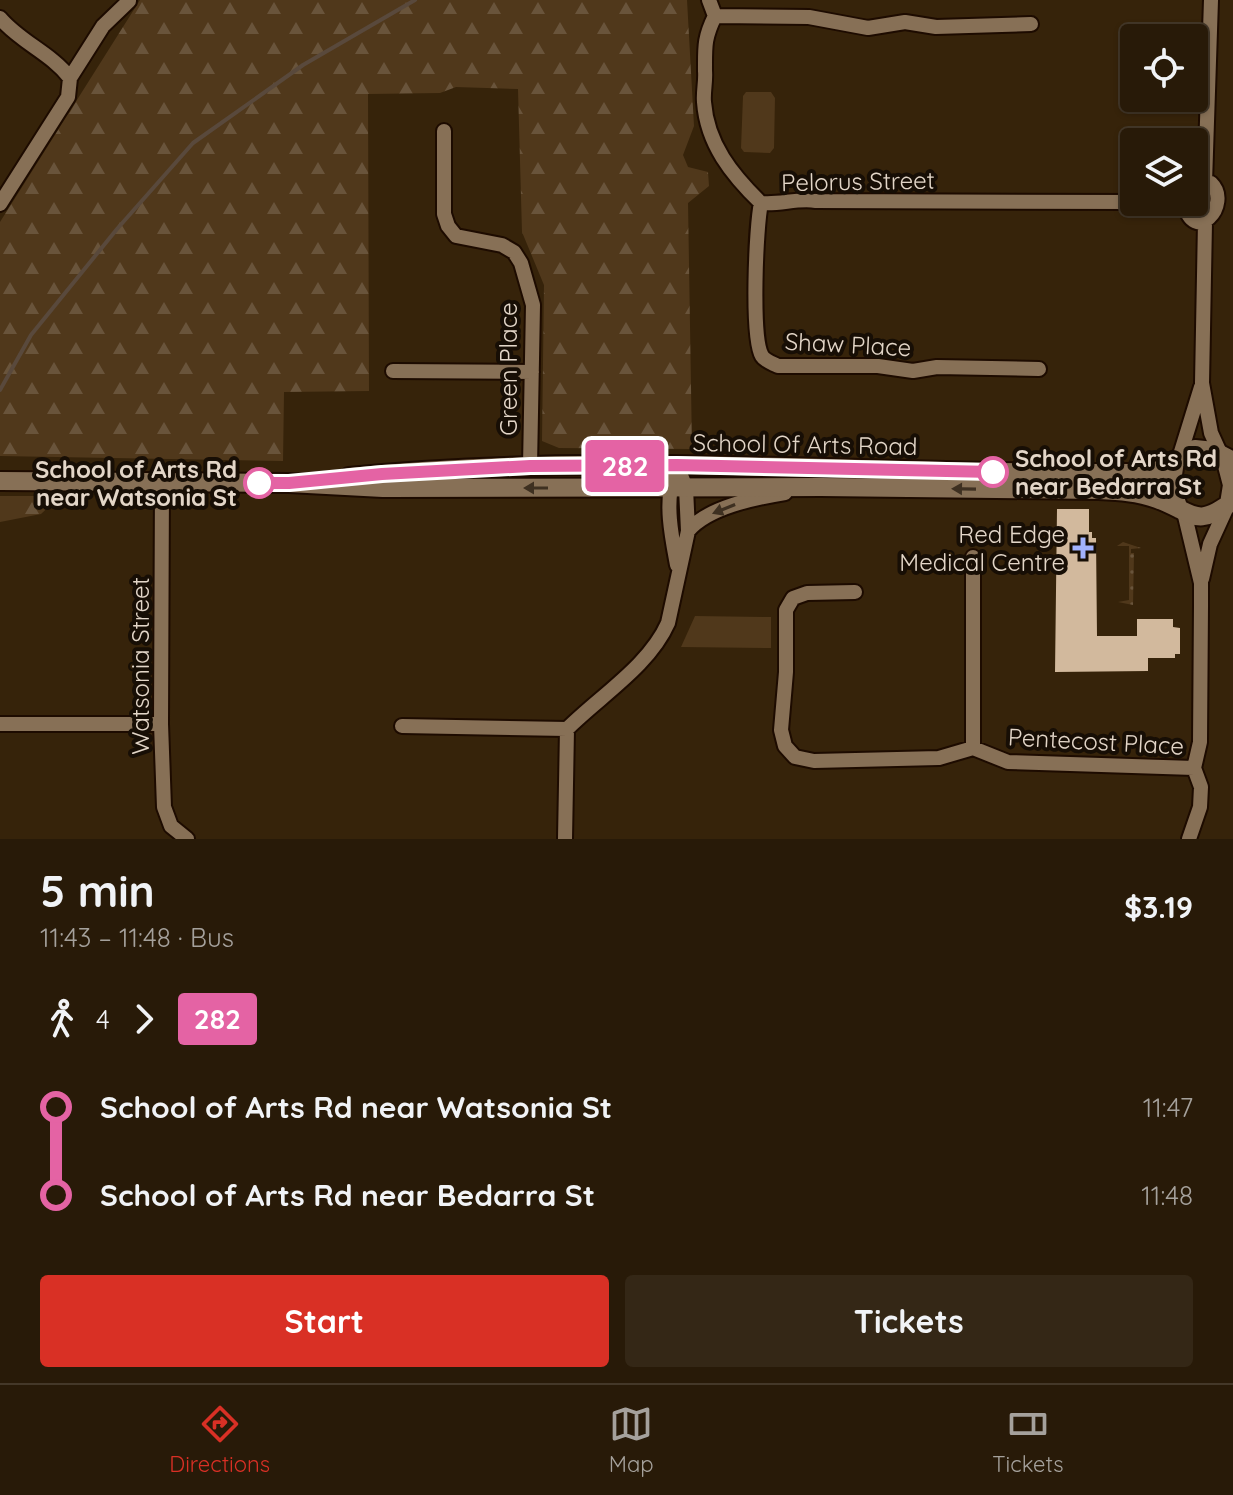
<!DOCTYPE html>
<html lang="en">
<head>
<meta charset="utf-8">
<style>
	body { margin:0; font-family:Quicksand,sans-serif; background:#342716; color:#f1f3f6; height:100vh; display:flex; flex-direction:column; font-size:30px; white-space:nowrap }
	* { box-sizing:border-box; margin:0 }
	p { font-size:26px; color:#a5a19c }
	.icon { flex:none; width:44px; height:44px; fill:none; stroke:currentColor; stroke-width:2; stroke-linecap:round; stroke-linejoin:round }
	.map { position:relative; height:839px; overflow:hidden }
	.drawer { display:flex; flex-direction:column; background:#281a08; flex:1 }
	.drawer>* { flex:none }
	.badge { padding:0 16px; border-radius:6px; font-size:28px; line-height:52px }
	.tools { position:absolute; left:1120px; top:24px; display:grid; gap:16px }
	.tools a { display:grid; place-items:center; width:88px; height:88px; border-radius:8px; background:#281a08; box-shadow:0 2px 6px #0004,0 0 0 2px #443829; font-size:40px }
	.map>.badge { position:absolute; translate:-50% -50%; box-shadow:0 0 0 4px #fff }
	.legs { display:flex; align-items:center; gap:12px; height:88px; padding:0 40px; font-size:26px }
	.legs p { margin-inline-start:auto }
	.headline { display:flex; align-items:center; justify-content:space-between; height:136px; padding:0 40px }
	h1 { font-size:44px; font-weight:700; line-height:60px }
	.action { display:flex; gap:16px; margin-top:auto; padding:16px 40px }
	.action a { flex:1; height:92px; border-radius:8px; background:#d93025; color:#fff; font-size:32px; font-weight:700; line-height:92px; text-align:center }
	.action a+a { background:#342716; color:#f1f3f6 }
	ul { padding:0 40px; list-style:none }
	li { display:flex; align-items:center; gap:28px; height:88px; font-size:30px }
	li i { display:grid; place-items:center; width:12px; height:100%; margin:0 10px; background:currentColor }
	li i::after { content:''; width:20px; height:20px; margin:-10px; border:6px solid; border-radius:50%; background:#281a08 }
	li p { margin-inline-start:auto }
	li:first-child i { background:linear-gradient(#0000 50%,currentColor 0) }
	li:last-child i { background:linear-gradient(currentColor 50%,#0000 0) }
	.tabs { display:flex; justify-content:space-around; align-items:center; height:112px; border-top:2px solid #443829; background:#281a08; font-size:22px; color:#a5a19c }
	.tabs a { display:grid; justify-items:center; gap:4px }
	.tabs .selected { color:#d93025 }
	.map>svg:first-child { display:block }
</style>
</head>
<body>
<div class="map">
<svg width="1233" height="839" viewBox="0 0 1233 839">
	<defs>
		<pattern id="grass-dots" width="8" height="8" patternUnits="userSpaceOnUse" patternTransform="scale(2)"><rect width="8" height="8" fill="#50381b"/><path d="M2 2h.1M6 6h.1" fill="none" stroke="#69543b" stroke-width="1.8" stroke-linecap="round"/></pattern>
		<pattern id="forest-firs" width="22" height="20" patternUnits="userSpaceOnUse" patternTransform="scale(2)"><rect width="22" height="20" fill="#50381b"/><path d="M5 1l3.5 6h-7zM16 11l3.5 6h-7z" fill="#69543b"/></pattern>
	</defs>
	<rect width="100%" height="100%" fill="#36230a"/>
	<path fill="url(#grass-dots)" d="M1123,542L1141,548L1131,549V553H1134L1133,605L1118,602L1129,600V546H1117Z"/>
	<path fill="url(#forest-firs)" d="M140,0H687L694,126L683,155L688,167L708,172L709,186L688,203L692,449L559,448L542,441L544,285L522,232L518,89L456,87L440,93L368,94L369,391L284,392L283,461L0,456V222Z
		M0,496H60L41,514L0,522Z"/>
	<path fill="#50381b" d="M746,92H771L775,98L774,148L770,153L744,152L741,148L743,96Z
		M695,616L771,617V648L681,647Z"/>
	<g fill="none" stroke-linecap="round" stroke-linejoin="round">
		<path stroke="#59493c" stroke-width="4" d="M0,390L31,335L117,229L193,143L303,65L415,0"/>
	</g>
	<path fill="#d2b99d" d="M1057,509H1089V532H1092V538H1096L1097,636H1137V619H1173V627L1180,628V654H1175V658H1148V671L1055,672Z"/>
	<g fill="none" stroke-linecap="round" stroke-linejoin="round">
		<g stroke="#1d0b00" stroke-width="18">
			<path id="minor" d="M709,0L715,16C704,38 705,47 705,71C706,81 703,92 704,102C707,144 732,175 761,203C780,205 797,198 816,201L1134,202
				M715,16L809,17L868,28L905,22L936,27L1031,24
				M0,18C20,42 51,53 70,78L68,97L0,204
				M70,78L103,26L129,1
				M444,131V214L448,226L456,236L502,245L514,252L521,263L533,305L530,466
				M1205,182L1211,0
				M1184,202C1193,248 1233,204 1211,183L1194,185
				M761,203C756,226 751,338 762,356C765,361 772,363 778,366H878L913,371L937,367L1039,369
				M1205,222L1202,383L1211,433L1221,455
				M393,371L532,372
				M1180,455L1201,387
				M673,479C665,505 672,538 677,565
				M162,483L161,724L164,807L171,826L187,839
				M1184,512L1201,583V606L1200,742L1194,768L1201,787L1200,807L1189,839
				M688,531C708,507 755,498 785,493
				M1202,579L1210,544L1226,509
				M855,592L807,593L793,598L786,610V672L781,730L785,746L795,757L814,761L939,758L973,748L1008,762L1194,768
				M0,724H161
				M402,726L567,729
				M973,748V557
				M565,839L567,729C600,696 649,666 668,623L688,531L686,488L677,465"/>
		</g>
		<g stroke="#1d0b00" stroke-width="22">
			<path id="tertiary" d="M1225,458L1232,485L1229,504
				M1175,461L1171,488L1179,509
				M349,477C608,451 869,475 1128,473L1157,471L1195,449L1214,451L1233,461
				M0,481L289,483L383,488L821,487L1099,490C1119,491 1138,492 1157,499C1195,513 1195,529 1233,501"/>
		</g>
		<use href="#minor" stroke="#877056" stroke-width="14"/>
		<use href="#tertiary" stroke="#877056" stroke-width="18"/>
	</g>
	<defs><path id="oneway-solid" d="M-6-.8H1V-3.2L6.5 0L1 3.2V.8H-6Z" transform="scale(2)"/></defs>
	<g fill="#3e3021">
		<use href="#oneway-solid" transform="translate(536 488) rotate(-180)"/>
		<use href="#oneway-solid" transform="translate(964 489) rotate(-179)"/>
		<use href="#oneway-solid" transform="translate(724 509) rotate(158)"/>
	</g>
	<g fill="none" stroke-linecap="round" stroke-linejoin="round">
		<g stroke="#fff" stroke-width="18">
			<path id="line-1" d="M259,483H289L382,474L530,466L677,465L993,472"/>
		</g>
		<use href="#line-1" stroke="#e463a4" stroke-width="12"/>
	</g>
	<g fill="#fff" stroke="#e463a4" stroke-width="4">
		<circle cx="993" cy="472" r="14"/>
		<circle cx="259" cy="483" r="14"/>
	</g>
	<path fill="#a2b2fd" stroke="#170e05" stroke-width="3" d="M1079 536h8v8h8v8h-8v8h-8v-8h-8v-8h8z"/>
	<g text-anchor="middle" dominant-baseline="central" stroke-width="8" stroke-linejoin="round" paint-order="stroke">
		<g font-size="24" fill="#e3d6c8" stroke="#170e05">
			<text transform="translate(858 181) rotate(-1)">Pelorus Street</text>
			<text transform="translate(848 344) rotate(3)">Shaw Place</text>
			<text transform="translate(508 369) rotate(-90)">Green Place</text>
			<text transform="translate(805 444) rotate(1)">School Of Arts Road</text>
			<text transform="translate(140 666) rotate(-90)">Watsonia Street</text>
			<text transform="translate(1096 741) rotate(3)">Pentecost Place</text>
		</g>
		<g font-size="24" font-weight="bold" fill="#e3d6c8" stroke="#170e05" text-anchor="start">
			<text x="1015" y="458">School of Arts Rd<tspan x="1015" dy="28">near Bedarra St</tspan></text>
			<text x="237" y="469" text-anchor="end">School of Arts Rd<tspan x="237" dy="28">near Watsonia St</tspan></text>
		</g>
		<g font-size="24" fill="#e3d6c8" stroke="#170e05" text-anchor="end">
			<text x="1065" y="534">Red Edge<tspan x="1065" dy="28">Medical Centre</tspan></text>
		</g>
	</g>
</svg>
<div class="tools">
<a><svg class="icon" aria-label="locate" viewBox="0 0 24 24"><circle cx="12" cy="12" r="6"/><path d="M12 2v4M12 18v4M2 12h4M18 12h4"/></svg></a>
<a><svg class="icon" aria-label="layers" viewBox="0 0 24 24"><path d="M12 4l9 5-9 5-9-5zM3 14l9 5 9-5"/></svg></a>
</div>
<b class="badge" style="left:625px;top:466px;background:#e463a4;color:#fff">282</b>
</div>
<section class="drawer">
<div class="headline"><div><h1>5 min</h1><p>11:43 – 11:48 · Bus</p></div><b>$3.19</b></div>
<div class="legs"><svg class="icon" aria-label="walk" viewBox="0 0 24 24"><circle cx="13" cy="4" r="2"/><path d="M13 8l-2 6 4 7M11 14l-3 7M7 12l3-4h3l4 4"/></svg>4<svg class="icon" aria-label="forward" viewBox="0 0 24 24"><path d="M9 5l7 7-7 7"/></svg><b class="badge" style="background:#e463a4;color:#fff">282</b></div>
<ul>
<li><i style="color:#e463a4"></i><b>School of Arts Rd near Watsonia St</b><p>11:47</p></li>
<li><i style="color:#e463a4"></i><b>School of Arts Rd near Bedarra St</b><p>11:48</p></li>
</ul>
<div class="action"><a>Start</a><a>Tickets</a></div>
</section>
<nav class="tabs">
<a class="selected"><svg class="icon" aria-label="directions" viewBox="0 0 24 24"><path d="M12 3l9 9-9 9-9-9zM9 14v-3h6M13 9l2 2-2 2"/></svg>Directions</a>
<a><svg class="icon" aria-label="map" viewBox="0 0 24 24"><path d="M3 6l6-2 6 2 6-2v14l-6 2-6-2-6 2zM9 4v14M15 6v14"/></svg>Map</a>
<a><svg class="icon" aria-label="tickets" viewBox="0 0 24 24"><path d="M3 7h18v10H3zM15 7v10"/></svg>Tickets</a>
</nav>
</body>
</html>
